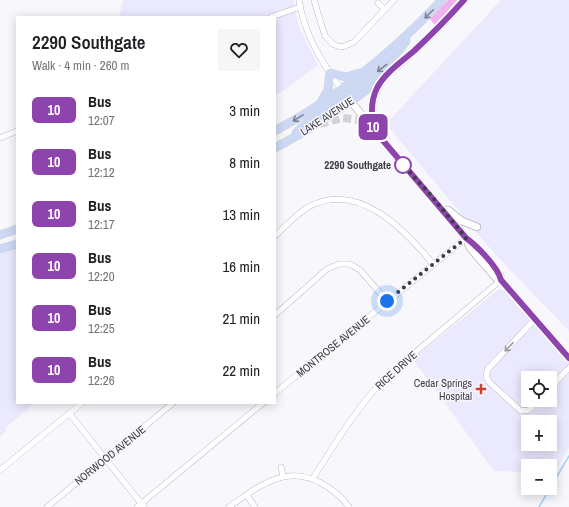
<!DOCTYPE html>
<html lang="en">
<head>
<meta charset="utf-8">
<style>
	body { margin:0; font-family:"Archivo Narrow",sans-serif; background:#f6f6f6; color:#202124; height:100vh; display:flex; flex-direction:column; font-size:15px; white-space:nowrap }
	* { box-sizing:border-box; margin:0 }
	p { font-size:13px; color:#757577 }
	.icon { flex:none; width:22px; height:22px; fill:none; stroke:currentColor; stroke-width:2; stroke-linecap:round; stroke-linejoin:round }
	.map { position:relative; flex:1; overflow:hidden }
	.panel { position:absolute; left:16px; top:16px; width:260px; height:388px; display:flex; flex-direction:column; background:#fff; border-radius:0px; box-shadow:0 2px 10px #0003 }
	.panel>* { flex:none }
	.badge { padding:0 8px; border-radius:6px; font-size:14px; line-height:26px }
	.fabs { position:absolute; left:521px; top:371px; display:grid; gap:8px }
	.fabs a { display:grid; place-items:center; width:36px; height:36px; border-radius:0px; background:#fff; box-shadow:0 2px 10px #0003; font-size:20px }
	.you { position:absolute; width:20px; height:20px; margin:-10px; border:3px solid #fff; border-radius:50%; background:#1a73e8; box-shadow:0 0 0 6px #1a73e833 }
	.map>.badge { position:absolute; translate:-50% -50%; box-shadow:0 0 0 2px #fff }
	.round { display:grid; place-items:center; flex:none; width:42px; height:42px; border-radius:0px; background:#f6f6f6 }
	.overview { display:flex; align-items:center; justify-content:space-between; height:68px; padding:0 16px }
	h1 { font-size:19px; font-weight:600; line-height:30px }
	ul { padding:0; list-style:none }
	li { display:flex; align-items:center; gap:12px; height:52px; padding:0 16px }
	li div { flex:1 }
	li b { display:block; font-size:15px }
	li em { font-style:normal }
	li .badge { min-width:44px; font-weight:700; text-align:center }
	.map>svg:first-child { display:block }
</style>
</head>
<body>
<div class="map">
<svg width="569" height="507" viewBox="0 0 569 507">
	<rect width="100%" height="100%" fill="#f7f7fc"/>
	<path fill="#eae9fd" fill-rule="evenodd" d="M123,0H293L299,27L309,48L318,65L286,89L275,95V17H119Z
		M501,0H569V331L495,254L386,124Z
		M17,248V403H35L5,428L6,431L0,436V254Z
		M499,289L503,290L569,363V448L554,473H550V466H528V472L494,471L413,359ZM528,378H550V400H528ZM528,422H550V444H528Z"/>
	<path fill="#f3b0ef" d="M448,0H457L435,25L430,19Z"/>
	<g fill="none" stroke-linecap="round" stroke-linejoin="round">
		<path stroke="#a6d0f6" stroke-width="1.5" d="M539,507L569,456"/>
		<path stroke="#d2d2d7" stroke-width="8" stroke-dasharray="8 4" stroke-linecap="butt" d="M320,124L343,118L366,121"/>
		<g stroke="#9695ac" stroke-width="6">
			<path id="minor" d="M299,0C304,34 322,63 342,90
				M314,0L325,36L333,44L340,47L345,46L354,42L394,0
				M378,3L385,10
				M271,17L300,7
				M0,138L17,131
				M275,236C286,226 297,213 310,206C359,181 405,230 433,264
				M275,315L327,269L339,264H350L360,270L387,301
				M535,319L488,369L486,376L489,382L521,411L529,410L539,400
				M550,388L569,368
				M275,393L466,238
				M69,413L144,507
				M281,467L283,476
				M0,470L82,403
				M313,478C335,444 357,407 386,377L501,280
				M247,495L255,507
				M47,507L173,403
				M137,507L263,403
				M229,507C259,486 285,464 321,483C332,489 342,497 349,507"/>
		</g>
		<g stroke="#9695ac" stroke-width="8">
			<path id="tertiary" d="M348,98L405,167L460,230L466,238L470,248L496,278L501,280L569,358
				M448,210L462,221L477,227
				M468,239L475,245L500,275L501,280"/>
		</g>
		<g stroke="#d4d4d6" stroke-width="9">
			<path id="primary" d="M321,102L328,90L330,73L346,77L360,73
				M374,130C370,111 371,97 382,80
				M275,131C338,97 393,52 442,0
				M296,133C307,121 321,113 335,104C361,86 388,67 406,41
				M275,148C345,111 412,60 464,0
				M0,235L17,229
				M0,249L17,244"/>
		</g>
		<use href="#minor" stroke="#fff" stroke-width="5.5"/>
		<use href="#tertiary" stroke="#fff" stroke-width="7"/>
		<use href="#primary" stroke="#ccd8f4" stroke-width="8"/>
	</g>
	<defs><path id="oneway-shaft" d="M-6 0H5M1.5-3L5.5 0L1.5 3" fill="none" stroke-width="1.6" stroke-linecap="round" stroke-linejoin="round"/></defs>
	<g stroke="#7d8294">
		<use href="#oneway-shaft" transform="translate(429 14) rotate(135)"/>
		<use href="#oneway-shaft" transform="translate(382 68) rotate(142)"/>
		<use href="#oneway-shaft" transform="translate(298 118) rotate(149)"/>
	</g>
	<use stroke="#9e9ea2" href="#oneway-shaft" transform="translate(509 347) rotate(133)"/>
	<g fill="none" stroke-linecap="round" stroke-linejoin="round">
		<g stroke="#fff" stroke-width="9">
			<path id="line" d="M464,0C448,18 431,35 414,51C401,62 385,73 377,88C370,102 371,116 374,130L466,238C477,246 498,267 501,280L569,358"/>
		</g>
		<use href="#line" stroke="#8e44ad" stroke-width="6"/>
		<path stroke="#3c3c45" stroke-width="4" stroke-dasharray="0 7.2" d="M387,301L466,238L430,194L403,165"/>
	</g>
	<circle fill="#fff" stroke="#8e44ad" stroke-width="2" cx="403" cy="165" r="8"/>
	<path fill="#cd412d" stroke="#f7f7fc" stroke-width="1.5" d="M479 383h4v4h4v4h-4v4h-4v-4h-4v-4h4z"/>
	<g text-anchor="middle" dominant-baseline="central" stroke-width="3" stroke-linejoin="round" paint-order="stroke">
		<g font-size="11" fill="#3c3c45" stroke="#f7f7fc">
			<text transform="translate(327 116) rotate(-33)">LAKE AVENUE</text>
			<text transform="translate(333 346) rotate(-39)">MONTROSE AVENUE</text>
			<text transform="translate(396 370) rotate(-42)">RICE DRIVE</text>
			<text transform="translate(110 455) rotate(-39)">NORWOOD AVENUE</text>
		</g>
		<g font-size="11" font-weight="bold" fill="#3c3c45" stroke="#f7f7fc" text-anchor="end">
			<text x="391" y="165">2290 Southgate</text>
		</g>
		<g font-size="11" fill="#3c3c45" stroke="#f7f7fc" text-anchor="end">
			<text x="472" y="383">Cedar Springs<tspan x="472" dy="13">Hospital</tspan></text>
		</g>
	</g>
</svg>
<div class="fabs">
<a><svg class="icon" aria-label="locate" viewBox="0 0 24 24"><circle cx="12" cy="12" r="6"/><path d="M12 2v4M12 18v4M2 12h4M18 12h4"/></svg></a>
<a>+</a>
<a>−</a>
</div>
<div class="you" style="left:387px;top:301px"></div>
<b class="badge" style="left:373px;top:127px;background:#8e44ad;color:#fff">10</b>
<section class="panel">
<div class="overview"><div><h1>2290 Southgate</h1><p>Walk · 4 min · 260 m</p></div><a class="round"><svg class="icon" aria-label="heart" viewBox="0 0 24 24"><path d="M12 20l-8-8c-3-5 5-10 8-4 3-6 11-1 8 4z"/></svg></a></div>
<ul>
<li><span class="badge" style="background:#8e44ad;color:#fff">10</span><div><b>Bus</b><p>12:07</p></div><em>3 min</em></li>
<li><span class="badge" style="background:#8e44ad;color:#fff">10</span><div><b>Bus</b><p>12:12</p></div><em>8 min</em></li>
<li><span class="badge" style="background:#8e44ad;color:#fff">10</span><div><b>Bus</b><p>12:17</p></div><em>13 min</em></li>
<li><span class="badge" style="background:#8e44ad;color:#fff">10</span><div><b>Bus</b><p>12:20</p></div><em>16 min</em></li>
<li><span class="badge" style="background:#8e44ad;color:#fff">10</span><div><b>Bus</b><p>12:25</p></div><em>21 min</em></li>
<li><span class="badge" style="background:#8e44ad;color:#fff">10</span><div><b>Bus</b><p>12:26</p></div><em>22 min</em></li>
</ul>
</section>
</div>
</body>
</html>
